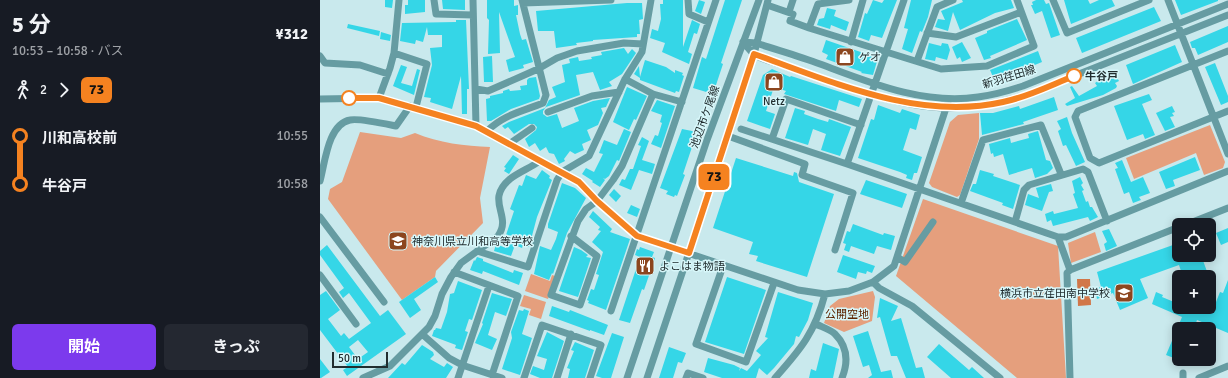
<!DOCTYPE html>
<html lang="ja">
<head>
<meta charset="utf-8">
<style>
	body { margin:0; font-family:Signika,"Noto Sans JP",sans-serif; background:#242831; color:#f1f3f6; height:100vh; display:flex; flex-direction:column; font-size:15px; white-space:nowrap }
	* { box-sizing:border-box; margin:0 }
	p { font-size:13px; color:#9ea1a6 }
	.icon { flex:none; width:22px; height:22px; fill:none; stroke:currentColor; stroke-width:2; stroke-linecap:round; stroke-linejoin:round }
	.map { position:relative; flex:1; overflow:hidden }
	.side { display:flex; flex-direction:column; background:#171b24; width:320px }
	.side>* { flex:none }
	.badge { padding:0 8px; border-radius:6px; font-size:14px; line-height:26px }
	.controls { position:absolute; left:852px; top:218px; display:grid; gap:8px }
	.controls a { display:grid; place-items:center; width:44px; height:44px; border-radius:6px; background:#171b24; box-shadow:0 2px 10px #0003; font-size:20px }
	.scale { position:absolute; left:12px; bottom:10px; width:56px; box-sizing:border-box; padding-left:4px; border:2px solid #212d2f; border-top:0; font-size:11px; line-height:14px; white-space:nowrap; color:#212d2f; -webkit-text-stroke:3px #d7f7fa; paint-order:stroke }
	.map>.badge { position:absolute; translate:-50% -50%; box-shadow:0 0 0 2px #fff }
	.legs { display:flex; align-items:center; gap:6px; height:44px; padding:0 12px; font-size:13px }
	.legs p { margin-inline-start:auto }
	.headline { display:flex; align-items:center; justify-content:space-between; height:68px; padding:0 12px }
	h1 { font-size:22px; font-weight:700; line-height:30px }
	.primary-button { display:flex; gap:8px; margin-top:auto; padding:8px 12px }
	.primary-button a { flex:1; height:46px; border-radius:6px; background:#7c3aed; color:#fff; font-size:16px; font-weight:700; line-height:46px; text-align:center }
	.primary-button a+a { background:#242831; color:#f1f3f6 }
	ul { padding:0 12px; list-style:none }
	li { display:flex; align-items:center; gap:14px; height:48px; font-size:15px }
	li i { display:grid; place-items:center; width:6px; height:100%; margin:0 5px; background:currentColor }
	li i::after { content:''; width:10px; height:10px; margin:-5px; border:3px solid; border-radius:50%; background:#171b24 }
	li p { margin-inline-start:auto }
	li:first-child i { background:linear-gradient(#0000 50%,currentColor 0) }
	li:last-child i { background:linear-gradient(currentColor 50%,#0000 0) }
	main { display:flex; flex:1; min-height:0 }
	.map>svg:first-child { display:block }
</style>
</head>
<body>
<main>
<section class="side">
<div class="headline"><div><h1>5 分</h1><p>10:53 – 10:58 · バス</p></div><b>¥312</b></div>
<div class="legs"><svg class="icon" aria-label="walk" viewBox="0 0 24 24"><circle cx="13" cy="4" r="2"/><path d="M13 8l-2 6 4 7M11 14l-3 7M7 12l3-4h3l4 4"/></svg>2<svg class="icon" aria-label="forward" viewBox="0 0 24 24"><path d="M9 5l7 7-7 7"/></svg><b class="badge" style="background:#f58220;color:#111">73</b></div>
<ul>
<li><i style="color:#f58220"></i><b>川和高校前</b><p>10:55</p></li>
<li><i style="color:#f58220"></i><b>牛谷戸</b><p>10:58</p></li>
</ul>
<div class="primary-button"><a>開始</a><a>きっぷ</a></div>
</section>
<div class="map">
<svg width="908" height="378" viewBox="0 0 908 378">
	<rect width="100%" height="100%" fill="#c9e9ed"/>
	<path fill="#e59f7d" d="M659,113V139L640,195L637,197L612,187L609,183L630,122L638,115Z
		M890,125L905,162L903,168L884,175L876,153L814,179L806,158Z
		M40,132L81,138L95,133C119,143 145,146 170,147L160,198L163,223L116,271L115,277L82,300L8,199L10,189L22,182Z
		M603,199L738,246L746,378H697L576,276Z
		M775,232L781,252L751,263L748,243Z
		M211,274L230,281L232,275L235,276L228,299L205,291Z
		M553,291L555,297L552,321L524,332L504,323L510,306L519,299Z
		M204,295L226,302L221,319L209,315L211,309L200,306Z"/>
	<path fill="#d17749" d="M757,279H770L771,305L758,306Z"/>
	<path fill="#35d6e7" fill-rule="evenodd" d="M65,0H73L72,8L65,7Z
		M88,0H105V12L85,14V5H88Z
		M122,0H145V10L123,9Z
		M167,0H194V6L198,5V15H196L200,34L202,40L206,39L213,62L203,65L204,68L189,72L186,60L195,57L179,12L180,53L168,54L169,20L167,18Z
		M343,0H363V47L372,20L380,24L377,34L374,33L368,52L372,54L369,64L342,52L345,43L330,38L332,29L338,31L341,19L340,4H343Z
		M379,0L385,2L381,14L375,11Z
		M405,0H422L401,63L403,64L393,94L373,88L382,57L386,59Z
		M553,0L562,3L564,0H577L562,38L551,35L549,41L538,37L545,13L547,14Z
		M591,0H612L608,17L602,32L600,31L592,53L582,49L588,29L584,28Z
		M642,0H691L694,8L675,13L640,30L633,12L628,31L615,27L618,19L625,20L621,11L643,2Z
		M716,0H724L726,4L729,3L740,35L731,38L722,11L715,14L711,5H713L712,2Z
		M744,0H768L770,4L779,0H792L795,6L751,24Z
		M855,0H898V1L861,15Z
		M307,3H322L323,19L319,20L320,34H317V37L273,40V41L256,43L257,45L236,48L234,31H218L216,11Z
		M834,7L841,21L762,53L756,38Z
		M507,8L516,10L514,16L529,22L526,31L511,25L510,29L497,25L499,19L504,18Z
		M697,19L707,40L670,56L671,58L664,60L655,38L667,33V31Z
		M136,20H146L149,89H147V114H142L141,76L132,109L110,102L111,98L104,97L112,65L110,48L122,47V35H108L107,27L103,42L96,40L95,44L80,41L82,23L136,22Z
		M28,24L60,31L59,36L27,28Z
		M908,26V42L878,55L875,48H872L870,42Z
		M61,32L71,35L70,41L60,39Z
		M506,40L558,58L553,75L541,73L542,72L506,59L508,55L502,52Z
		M642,42L651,58L642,62L640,57L637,59L632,47Z
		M609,43L621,46L622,43L628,44L630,50L627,60L616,57L615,61L605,59Z
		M855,45L862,62L813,84L806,65Z
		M304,48L308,54L312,49L316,53L302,74L289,82L292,86L280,90L273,72L256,75L260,95L226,107L223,111V114L227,117L237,114L242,128L259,121L254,108L273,101L290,98L286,107L281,108L283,113L278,125L267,130L271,140L262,144L264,150L255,154L250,151L244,159L245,161L239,164L234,154L229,153L226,147L220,151L215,143L209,147L205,139L216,130L217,127L214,124H209L194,134L188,127L185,129L182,126L189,122L225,108L229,100L236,97L232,87L245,82L242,65L250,63L249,59L258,57L259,61L272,59L271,57L282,55L281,52Z
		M718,51L722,62L693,74L695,79L677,86L670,70Z
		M172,56L173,82H164L163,57Z
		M325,60L346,67L355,73V70L363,73L362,75L364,76L359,92L356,91L355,93L320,80V78L314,74L319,66L320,77Z
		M895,63L908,96V102L901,105L885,67Z
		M81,65L87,67L81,83L92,86L97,69L100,70L94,95L73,86Z
		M452,69L470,77L471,76L542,99L539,107L519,100L516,111L464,94L466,91L454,87L446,111L455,114L450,129L427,121L443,75Z
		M795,74L799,81L795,83L797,86L796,88L783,95L747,106L745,104L755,98L750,87L752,86L759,96L777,86L775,83L781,79Z
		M216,77L220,96L219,99L191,109L171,121H167L166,99L170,98V96L183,93V91L189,89L190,91L201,90L200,86L207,85V80L209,78Z
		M307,87L327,96L316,120L314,119L309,130L293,122Z
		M829,94L832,100L822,104L835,135L825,139L823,134L807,140L794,106Z
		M734,97L738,110L703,122L704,124L662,135L660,113H673L699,106L700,109Z
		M337,100L355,106L341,148L331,144L335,135L338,136L342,123L340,122L342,115L331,111Z
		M558,105L580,113L582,109L600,115L596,130L590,128L583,150L602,157L597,173H594L592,180L586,178L587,175L580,172L538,158L551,119L554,120Z
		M852,106L855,112L852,113L854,116L850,117L855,127L845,131L836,113Z
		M475,108L485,111L484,114L498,119L508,122L509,119L531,127L520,156L501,150L506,134L493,129L488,145L465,138Z
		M747,117L752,133L765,162L756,166L746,145L743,146L738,131L741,129L737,121Z
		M304,129L311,132L299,161L297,160L289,176L285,179L283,178L285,180L280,187L272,182L273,181L262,174L266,168L274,172L283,154L279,153L284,140L297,145Z
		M362,129L377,132L363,174L365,175L357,196L355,195L354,197L346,194L348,191L340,188Z
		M718,131L726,160L730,161L733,168L727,174L715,178L712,168L689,175L683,154L674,157L673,153L671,154L669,144L690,138L691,143L709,138L708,134Z
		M322,137L329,141L322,160L335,164L332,174L319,170L311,190L299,185L302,179L305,180L310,169H313L321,146L318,145Z
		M193,155L199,159L189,174L184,171L186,168L184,167Z
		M875,157L880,170L853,180L855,186L846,189L839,172Z
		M416,158L473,176L474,172L477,173L479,182L514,194L487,277L436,261L438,256L429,254L433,242L393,228Z
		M802,160L811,182L823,177L830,193L819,197L821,200L813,203L809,192L804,194L795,169L798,168L795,163Z
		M222,170L230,176L229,178L232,180L217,217L209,247L203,245L202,248L195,245L191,256L174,251L176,244L186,248L190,236L186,235L194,211L190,209L199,185L202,186L206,175L216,179Z
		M660,170L674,174L673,176L700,185L693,209L682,205L683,203L650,191L653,184H656Z
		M760,177L763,183L761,185L764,190L762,191L766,202L768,201L770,207H772L778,217L770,221L768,217L733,226L731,220L727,222L725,214L733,211L734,214L758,208L753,194L755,193L752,181Z
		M546,180L587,194L582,208L540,194Z
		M242,183L255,188L266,198L247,233L233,274L232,273L229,280L214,274L220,246L231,250L236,239L238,232L228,228V224Z
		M731,184L733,191L729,192L722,211L705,205L708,194L719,198L716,188Z
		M294,189L301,196L296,202L289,195Z
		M311,205L320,209L317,217L307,213Z
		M273,211L292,229L290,232L310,239L286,310L268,303L269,301L267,300L271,289L274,290L279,275L276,274L283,252L272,242L281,231L278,230L280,227L269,217Z
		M533,224L563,235L564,233L575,236L571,250L557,246L554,254L531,246L529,252L524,250L526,244L523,243L527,231L530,232Z
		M908,228V242L901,245L896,233Z
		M789,229L797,246L786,251L784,244L787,242L782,231Z
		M859,240V255H881L889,277H863L859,265L820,279L828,298L800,310L793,293L777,299L775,288L781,287L777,272L853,245L852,242Z
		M7,245L60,316L68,310L86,334L27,376L23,370L28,367L0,330V295L6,291L20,310L8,319L21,336L24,333L29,339L51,323L29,293L23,298L19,292L24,288L0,255V251ZM38,340L48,352L38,359L29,347Z
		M254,247L261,250L268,255L266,257L271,258L258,297L239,291Z
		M320,247L334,252L332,257L335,258L324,290L322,289L310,323L299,320L320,257L315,255L317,249L319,250Z
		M523,255L555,266L552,273L547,271L546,274L538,272L536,279L517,272Z
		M157,257L163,259V261L193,273L194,270L203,273L199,285L163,271L162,274L150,270L154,260L155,261Z
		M115,277L118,282L94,299L101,310L90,318L79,302Z
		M407,277L446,290L424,354L385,342Z
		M908,280V333L877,320L874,329H859V360L846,355L862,317L832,304L836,292L843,295L842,297L859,304V307H894L900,292L903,293Z
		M138,281L162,290L152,320L149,319L145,331L148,332L142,350L135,348L136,345L112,336L114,330H115L116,328L121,329L127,312L130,294L134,293Z
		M458,292L493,303L488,320L479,337L476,336L474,344L454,368L447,375L439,368L436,378H402L384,372L388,358L414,365L420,368L419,371L421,368L427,371L441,355L436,351L448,338L445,337Z
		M172,293L192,299L186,316L175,312L168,335L177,339L172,350L155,343L163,324L162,323Z
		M560,298L578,306L571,321L581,318L596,368L602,367L605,378H586L577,356H571L560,317L557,318Z
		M232,306L249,312L250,310L288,325L284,335L270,330V331L229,316Z
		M204,309L209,311L202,334L212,338L200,375L182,369L192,338L191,332L199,310L203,311Z
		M548,331L561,372L571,370L573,378H548L552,375L549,365L543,367L533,336Z
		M227,332L244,341L232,378H220L210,374L213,366L224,370L227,359L217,356Z
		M292,333L304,337L291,378H282L276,376Z
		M255,342L274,350L265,378H248L250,369L247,368L254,351L251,350Z
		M503,343L519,349L513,378H489L491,369L496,371Z
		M619,344L649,370L652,367L664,378H631L607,357Z
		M102,345L113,352L114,355L110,359L124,367L127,363L133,367L126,378H68L82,363L85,365Z
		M349,347L366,353L362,363L358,362L353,378H339Z
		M0,359L10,372L1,378H0Z"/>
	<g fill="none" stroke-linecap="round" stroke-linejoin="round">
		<path stroke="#669ca2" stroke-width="7" d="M114,0L116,14L153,15
			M153,0L156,126
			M368,0L369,14L388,22
			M529,0L498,4L489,28L621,69L667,66L714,46L697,0
			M733,0L747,33L829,0
			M848,0L908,154
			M203,3L291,0
			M447,5L473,14L470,21L489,28
			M469,12L473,0
			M607,33L636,37L701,12
			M423,42C427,46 430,51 434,54C441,60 456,62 465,66C510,82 580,108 627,108C654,108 680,103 706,95L908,15
			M423,42L436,43C457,50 479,56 500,64C551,83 603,105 658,97C674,95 688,91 703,86L908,4
			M531,42L543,0
			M908,51L758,111L755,117L770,158L779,163L908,111
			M74,53L107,64L96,107
			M0,56L5,63L40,65L68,74
			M597,61L617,7L633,0
			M305,79L333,94L362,102
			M156,89L168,91L218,69L237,58L257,51L304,43L323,44
			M59,98L70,68L74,53L79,0
			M0,99L59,98L156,126L259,182L277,201L317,236L478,290L505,294L529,291L553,282L574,266L629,99
			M228,112L272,96L299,92
			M421,129L527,164L738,237H746L908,171
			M167,131C185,114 201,112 223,103L226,95L202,0
			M408,136L485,164L482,175L533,193L515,250
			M452,139L466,99L541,125
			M189,144L212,128
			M527,164L584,0
			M0,181C5,163 8,124 30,120C39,118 66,124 76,126L90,106
			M641,203L663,140L721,125L741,174
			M0,217L64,302
			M695,222L704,190L709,185L763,169L768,172L787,221
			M865,225L908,208
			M251,236L277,256L260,305L231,295L258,221L266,209L277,201L293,180L302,166L333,94
			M738,237L750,270L747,273L750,378
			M157,251L208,267L237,180L242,172L269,156L305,79L322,52L331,0
			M577,257L585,262L613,222
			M403,266L376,344L426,362L454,283
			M750,270L859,227
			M134,272L198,296L172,375
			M0,275L36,324
			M553,282L559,288L592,306L680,378
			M291,311L396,0
			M496,324C502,327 511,330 515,334C528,347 528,363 522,378
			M102,334L129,358L142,365L182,378
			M43,378L70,366L109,327L115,316L122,294L131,277L141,263L178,236C193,215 164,201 190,179C199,172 210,168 220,161
			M138,378L169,286
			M204,378L222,325L281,345L270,378
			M237,378L251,334
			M307,378L387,140L439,0
			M327,378L408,136L434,54L448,0
			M366,378L368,373L383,378
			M455,378C481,349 495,332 505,294
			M863,378V373
			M879,378L908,366"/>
	</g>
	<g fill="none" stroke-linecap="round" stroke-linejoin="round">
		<g stroke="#fff" stroke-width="9">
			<path id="line-1" d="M29,98H59L156,126L259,182L277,201L317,236L369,253L434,54C513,82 598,121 683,102C708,97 731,85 754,76"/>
		</g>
		<use href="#line-1" stroke="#f58220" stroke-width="6"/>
	</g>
	<defs>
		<g id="shop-square" transform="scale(1)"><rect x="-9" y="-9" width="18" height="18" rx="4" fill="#8c461f" stroke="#d7f7fa"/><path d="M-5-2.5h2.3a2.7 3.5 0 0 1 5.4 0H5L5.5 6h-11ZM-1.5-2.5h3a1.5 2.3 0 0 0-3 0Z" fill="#fff"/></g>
		<g id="school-square" transform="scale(1)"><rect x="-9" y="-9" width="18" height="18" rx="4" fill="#8c461f" stroke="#d7f7fa"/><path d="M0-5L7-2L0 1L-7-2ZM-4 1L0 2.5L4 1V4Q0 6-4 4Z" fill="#fff"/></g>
		<g id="restaurant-square" transform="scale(1)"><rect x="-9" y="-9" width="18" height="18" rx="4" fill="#8c461f" stroke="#d7f7fa"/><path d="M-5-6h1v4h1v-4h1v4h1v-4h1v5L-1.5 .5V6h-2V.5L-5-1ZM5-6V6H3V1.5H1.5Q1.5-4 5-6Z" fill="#fff"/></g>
	</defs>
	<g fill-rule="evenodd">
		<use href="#shop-square" x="525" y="57"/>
		<use href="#shop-square" x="454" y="82"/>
		<use href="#school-square" x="78" y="241"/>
		<use href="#restaurant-square" x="325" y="266"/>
		<use href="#school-square" x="804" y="293"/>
	</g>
	<g fill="#fff" stroke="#f58220" stroke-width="2">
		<circle cx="754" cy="76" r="7"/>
		<circle cx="29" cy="98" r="7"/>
	</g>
	<g text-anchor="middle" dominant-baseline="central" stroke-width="3" stroke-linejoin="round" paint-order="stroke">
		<g font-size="11" fill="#212d2f" stroke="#d7f7fa" text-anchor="start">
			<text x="539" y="57">ゲオ</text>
			<text x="454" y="101" text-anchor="middle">Netz</text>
			<text x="92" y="241">神奈川県立川和高等学校</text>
			<text x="339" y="266">よこはま物語</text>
			<text x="790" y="293" text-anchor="end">横浜市立荏田南中学校</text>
		</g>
		<g font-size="11" font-weight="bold" fill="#212d2f" stroke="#d7f7fa" text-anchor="start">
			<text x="765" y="76">牛谷戸</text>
		</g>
		<g font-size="11" fill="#212d2f" stroke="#d7f7fa">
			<text transform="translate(689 77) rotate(-17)">新羽荏田線</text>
			<text transform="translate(385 117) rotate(-70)">池辺市ケ尾線</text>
		</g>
		<g font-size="11" fill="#5d2400" stroke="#d7f7fa">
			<text x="527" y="314">公開空地</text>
		</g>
	</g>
</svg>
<div class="controls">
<a><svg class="icon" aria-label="locate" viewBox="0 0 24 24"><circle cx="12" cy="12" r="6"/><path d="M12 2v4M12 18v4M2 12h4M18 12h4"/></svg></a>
<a>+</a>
<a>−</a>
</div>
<div class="scale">50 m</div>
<b class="badge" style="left:394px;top:177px;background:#f58220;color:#111">73</b>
</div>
</main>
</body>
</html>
